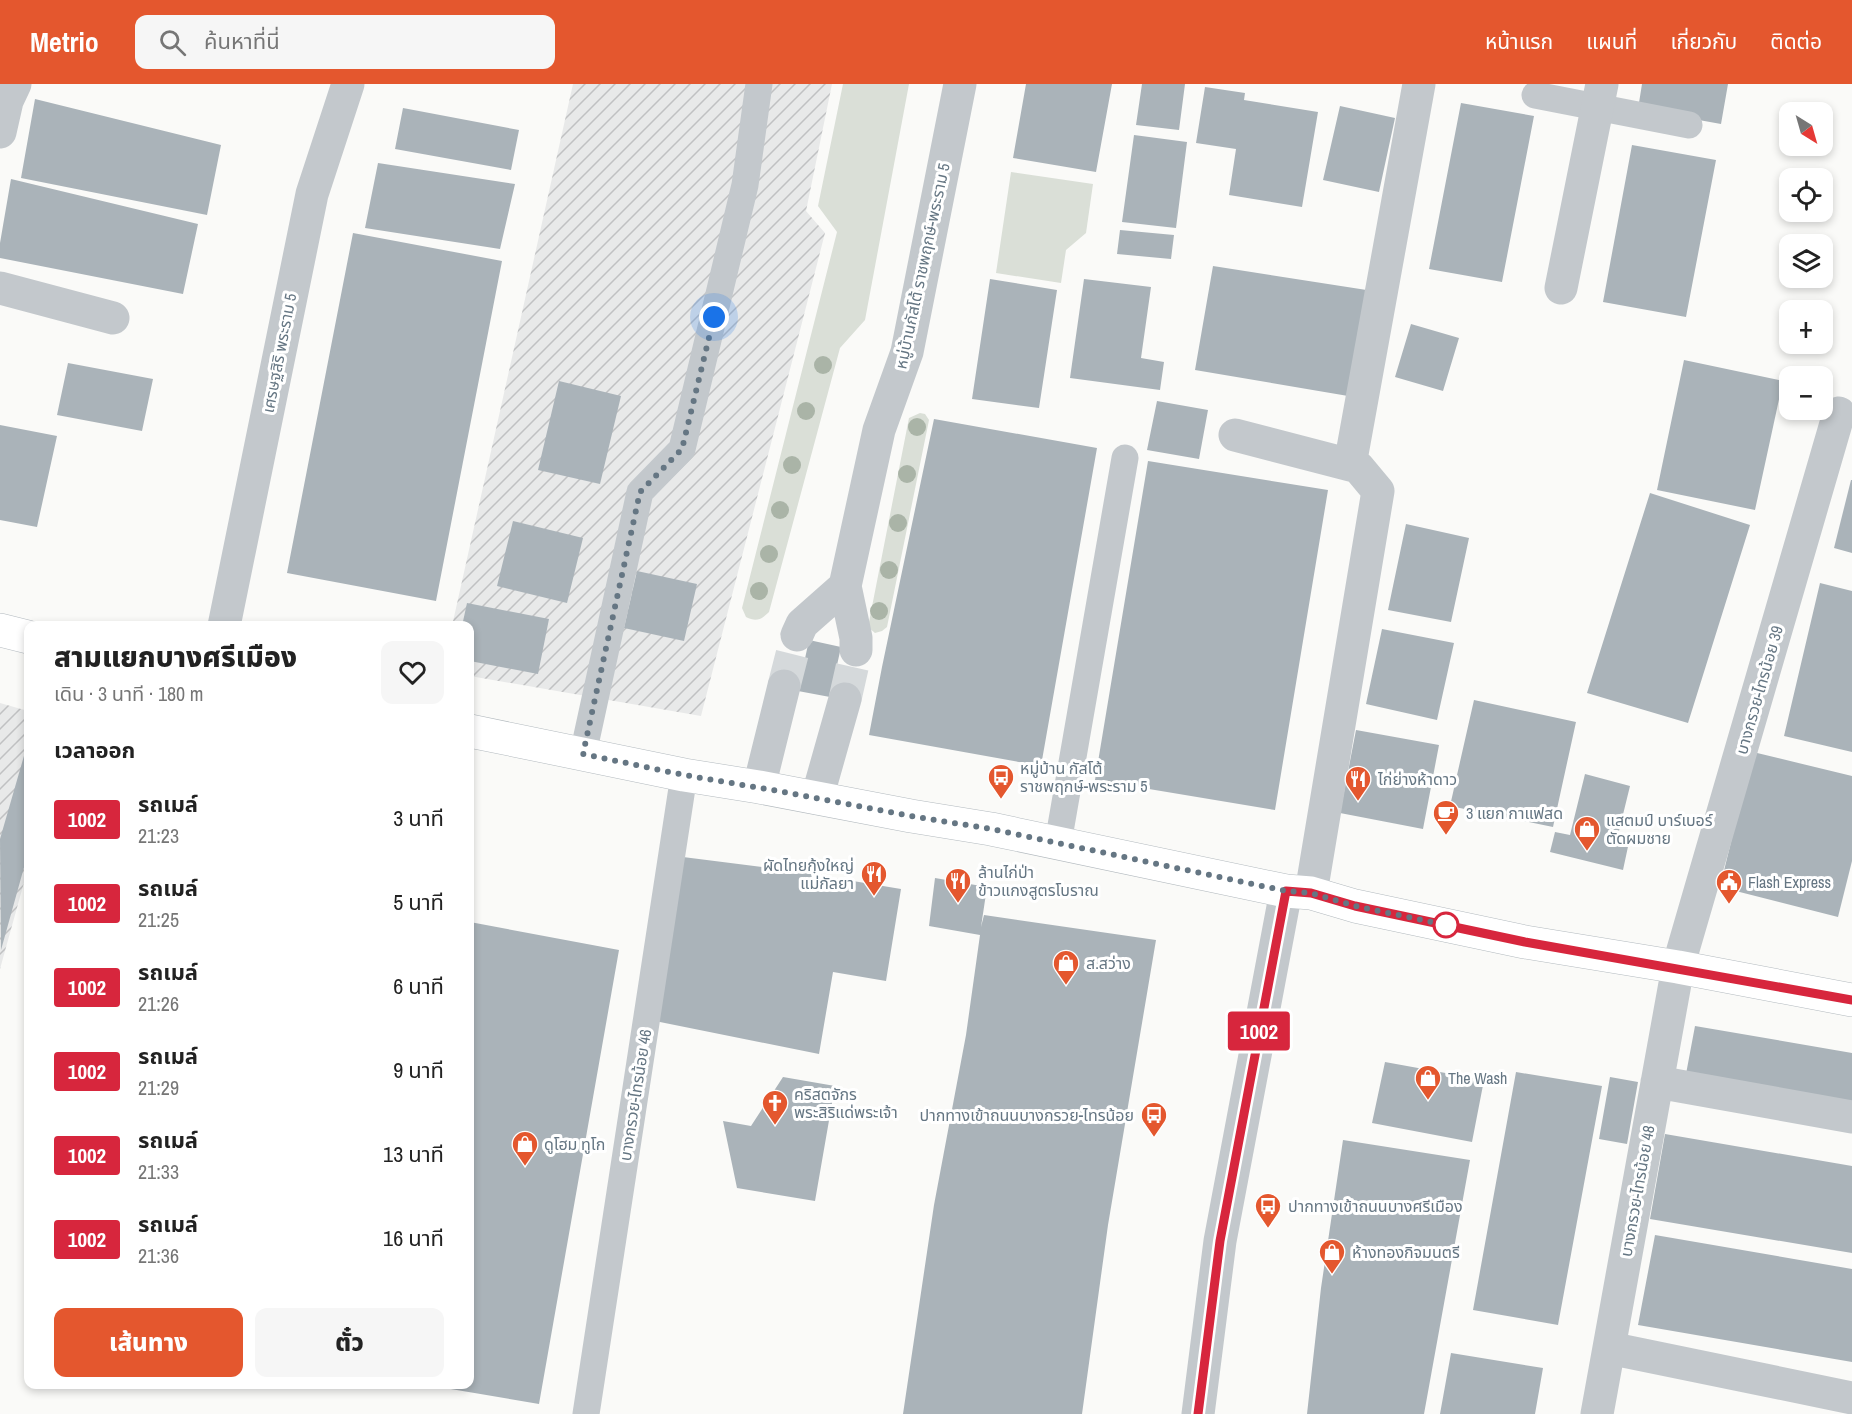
<!DOCTYPE html>
<html lang="th">
<head>
<meta charset="utf-8">
<style>
	body { margin:0; font-family:"Archivo Narrow","Noto Sans Thai",sans-serif; background:#f6f6f6; color:#222; height:100vh; display:flex; flex-direction:column; font-size:22px; white-space:nowrap }
	* { box-sizing:border-box; margin:0 }
	p { font-size:20px; color:#767676 }
	.icon { flex:none; width:33px; height:33px; fill:none; stroke:currentColor; stroke-width:2; stroke-linecap:round; stroke-linejoin:round }
	.map { position:relative; flex:1; overflow:hidden }
	.drawer { position:absolute; left:24px; top:537px; width:450px; height:768px; display:flex; flex-direction:column; background:#fff; border-radius:12px; box-shadow:0 3px 9px #0003 }
	.drawer>* { flex:none }
	.badge { padding:0 12px; border-radius:4px; font-size:21px; line-height:39px }
	.needle { width:39px; rotate:143deg }
	.controls { position:absolute; left:1779px; top:18px; display:grid; gap:12px }
	.controls a { display:grid; place-items:center; width:54px; height:54px; border-radius:12px; background:#fff; box-shadow:0 3px 9px #0003; font-size:30px }
	.you { position:absolute; width:30px; height:30px; margin:-15px; border:4px solid #fff; border-radius:50%; background:#1a73e8; box-shadow:0 0 0 9px #1a73e833 }
	.map>.badge { position:absolute; translate:-50% -50%; box-shadow:0 0 0 3px #fff }
	h2 { padding:0 30px; font-size:22px; line-height:54px }
	.round { display:grid; place-items:center; flex:none; width:63px; height:63px; border-radius:12px; background:#f6f6f6 }
	.headline { display:flex; align-items:center; justify-content:space-between; height:102px; padding:0 30px }
	h1 { font-size:28px; font-weight:800; line-height:45px }
	.action { display:flex; gap:12px; margin-top:auto; padding:12px 30px }
	.action a { flex:1; height:69px; border-radius:12px; background:#e4572e; color:#fff; font-size:24px; font-weight:800; line-height:69px; text-align:center }
	.action a+a { background:#f6f6f6; color:#222 }
	ul { padding:0; list-style:none }
	li { display:flex; align-items:center; gap:18px; height:84px; padding:0 30px }
	li div { flex:1 }
	li b { display:block; font-size:22px }
	li em { font-style:normal }
	li .badge { min-width:66px; font-weight:700; text-align:center }
	header { display:flex; align-items:center; gap:36px; box-sizing:border-box; height:84px; padding:0 30px; background:#e4572e; color:#fff }
	header strong { font-size:28px }
	nav { display:flex; gap:33px; margin-inline-start:auto; font-size:21px }
	.search { width:420px; height:54px; background:#f6f6f6; display:flex; align-items:center; gap:15px; box-sizing:border-box; padding:0 21px; border-radius:12px; color:#767676; font-size:22px }
	.map>svg:first-child { display:block }
</style>
</head>
<body>
<header>
<strong>Metrio</strong>
<div class="search"><svg class="icon" aria-label="search" viewBox="0 0 24 24"><circle cx="10" cy="10" r="6"/><path d="M15 15l6 6"/></svg>ค้นหาที่นี่</div>
<nav><a>หน้าแรก</a><a>แผนที่</a><a>เกี่ยวกับ</a><a>ติดต่อ</a></nav>
</header>
<div class="map">
<svg width="1852" height="1330" viewBox="0 0 1852 1330">
	<defs>
		<pattern id="industrial-furrows" width="10" height="10" patternUnits="userSpaceOnUse" patternTransform="scale(1.5)"><rect width="10" height="10" fill="#e8e9e9"/><path d="M-1 1l2-2M0 10L10 0M9 11l2-2" fill="none" stroke="#c0c1c2"/></pattern>
	</defs>
	<rect width="100%" height="100%" fill="#fafaf8"/>
	<path fill="url(#industrial-furrows)" d="M573,0H832L806,127L825,149L701,632L470,592V542H452Z
		M0,619L28,627V784L0,885Z"/>
	<path fill="#dadfd7" d="M843,0H909L865,236L840,264L769,528C761,536 756,538 746,533L742,524L837,148L818,122Z
		M1011,88L1093,100L1086,149L1066,166L1061,199L996,189Z
		M920,329L925,330L929,336L887,543L882,547L875,549L868,543L909,334Z"/>
	<path fill="#aab3b9" d="M1026,0H1112L1096,88L1013,74Z
		M1142,0H1185L1179,46L1136,41Z
		M1642,0H1728L1721,40L1638,25Z
		M1205,3L1245,9L1244,16L1318,28L1302,123L1229,111L1236,65L1196,59Z
		M35,15L221,61L207,131L21,94Z
		M1461,19L1534,32L1502,198L1429,185Z
		M1340,22L1395,34L1379,108L1323,96Z
		M403,24L519,46L511,86L395,65Z
		M1134,51L1187,58L1176,144L1122,138Z
		M1632,61L1716,76L1686,233L1603,218Z
		M378,79L515,100L500,165L365,144Z
		M11,95L198,140L183,210L0,174V159Z
		M1120,146L1174,151L1171,175L1117,170Z
		M353,149L502,177L436,517L287,489Z
		M1213,182L1373,207L1354,313L1195,286Z
		M990,195L1057,206L1039,324L972,315Z
		M1084,195L1151,203L1141,274L1164,278L1160,306L1070,294Z
		M1411,240L1459,254L1443,307L1395,293Z
		M1684,276L1783,297L1755,426L1657,406Z
		M68,279L153,295L142,347L57,331Z
		M559,297L621,312L600,400L538,386Z
		M1157,317L1208,326L1199,375L1147,366Z
		M934,335L1097,364L1041,682L869,651L882,583Z
		M0,341L57,352L37,443L0,436Z
		M1148,377L1328,406L1275,726L1095,696Z
		M1851,396H1852V469L1834,464Z
		M1650,409L1750,441L1688,639L1587,609Z
		M513,437L583,454L567,519L497,502Z
		M1406,440L1469,454L1451,538L1388,526Z
		M637,487L697,500L684,557L624,544Z
		M1820,499L1852,507V668L1784,652Z
		M467,519L549,535L538,590L470,577V542H462Z
		M1382,545L1454,559L1437,636L1366,620Z
		M809,556L841,563L830,613L798,607Z
		M1474,616L1576,638L1553,743L1450,722Z
		M1356,646L1439,661L1423,745L1340,729Z
		M28,658V769L1,866L0,755Z
		M1753,668L1852,692V777L1838,833L1720,803Z
		M1585,690L1630,702L1617,755L1629,758L1623,786L1550,768L1555,748L1570,751Z
		M683,773L793,787L901,805L886,897L833,888L819,970L655,937Z
		M935,794L987,803L981,843L984,831L1156,856L1108,1141L1082,1330H903L934,1121L966,951L980,851L929,842Z
		M470,838L619,866L539,1320L433,1302L470,1300Z
		M1695,942L1852,969V1020L1686,990Z
		M1385,978L1484,996L1472,1058L1372,1039Z
		M1516,988L1602,1002L1558,1241L1473,1226Z
		M783,993L835,1002L815,1117L737,1104L723,1037L751,1042Z
		M1610,993L1638,998L1627,1060L1599,1055Z
		M1665,1050L1852,1082V1169L1650,1135Z
		M1343,1056L1470,1076L1424,1330H1307L1321,1204Z
		M1655,1151L1852,1185V1278L1638,1241Z
		M1451,1269L1543,1284L1535,1330H1440Z"/>
	<g fill="none" stroke-linecap="round" stroke-linejoin="round">
		<path stroke="#d5d9db" stroke-width="33" stroke-dasharray="33 16" stroke-linecap="butt" d="M784,602L797,551
			M845,615L856,566"/>
		<g stroke="#b3babf" stroke-width="34">
			<path id="secondary" d="M0,546L28,553
				M470,647L684,691L759,703L911,732L991,745L1286,807L1311,809L1355,822L1525,858L1678,883L1852,916"/>
		</g>
		<path stroke="#c3c8cc" stroke-width="27" d="M1535,11L1689,41
			M583,670L640,408L682,365L745,101L759,0
			M1058,759L1125,374
			M586,1330L684,691"/>
		<path stroke="#c3c8cc" stroke-width="33" d="M0,48L7,17L15,0
			M0,204L113,234
			M1561,204L1602,0
			M1235,351L1358,383L1378,407L1311,809
			M1350,381L1419,0
			M224,542L312,110L348,0
			M797,551L802,540L845,502
			M856,566V554L845,502L879,346L907,268L960,0
			M759,703L784,602
			M817,714L845,615
			M1657,998L1852,1033
			M1609,1264L1852,1314
			M1597,1330L1678,883L1839,329"/>
		<path stroke="#c3c8cc" stroke-width="33" d="M1198,1330L1220,1157L1286,807"/>
		<use href="#secondary" stroke="#fff" stroke-width="33"/>
	</g>
	<g fill="#aab4a7">
		<circle cx="823" cy="281" r="9"/>
		<circle cx="806" cy="327" r="9"/>
		<circle cx="917" cy="343" r="9"/>
		<circle cx="792" cy="381" r="9"/>
		<circle cx="907" cy="390" r="9"/>
		<circle cx="780" cy="426" r="9"/>
		<circle cx="898" cy="439" r="9"/>
		<circle cx="769" cy="470" r="9"/>
		<circle cx="889" cy="486" r="9"/>
		<circle cx="759" cy="507" r="9"/>
		<circle cx="879" cy="527" r="9"/>
	</g>
	<g fill="none" stroke-linecap="round" stroke-linejoin="round">
		<g stroke="#fff" stroke-width="14">
			<path id="line" d="M1198,1330L1220,1157L1286,807L1311,809L1355,822L1525,858L1852,916"/>
		</g>
		<use href="#line" stroke="#d7263d" stroke-width="9"/>
		<path stroke="#657683" stroke-width="6" stroke-dasharray="0 10.8" d="M714,233L682,365L640,408L583,670L684,691L778,707L911,732L991,745L1286,807L1311,809L1355,822L1446,841"/>
	</g>
	<defs>
		<g id="bus-pin" transform="scale(1.35)"><path d="M0 17L-7.5 6A9.5 9.5 0 1 1 7.5 6Z" fill="#e4572e" stroke="#fff"/><path d="M-5-6H5V4H4V6H2V4H-2V6H-4V4H-5ZM-3.5-4V0h7V-4ZM-3.5 1.2v1.5H-2V1.2ZM2 1.2v1.5H3.5V1.2Z" fill="#fff"/></g>
		<g id="restaurant-pin" transform="scale(1.35)"><path d="M0 17L-7.5 6A9.5 9.5 0 1 1 7.5 6Z" fill="#e4572e" stroke="#fff"/><path d="M-5-6h1v4h1v-4h1v4h1v-4h1v5L-1.5 .5V6h-2V.5L-5-1ZM5-6V6H3V1.5H1.5Q1.5-4 5-6Z" fill="#fff"/></g>
		<g id="cafe-pin" transform="scale(1.35)"><path d="M0 17L-7.5 6A9.5 9.5 0 1 1 7.5 6Z" fill="#e4572e" stroke="#fff"/><path d="M-5.5-4.5H6V0H3Q3 3.5 0 3.5H-2.5Q-5.5 3.5-5.5 0ZM3-3.2v2h1.7v-2ZM-6 4.5H4V6H-6Z" fill="#fff"/></g>
		<g id="shop-pin" transform="scale(1.35)"><path d="M0 17L-7.5 6A9.5 9.5 0 1 1 7.5 6Z" fill="#e4572e" stroke="#fff"/><path d="M-5-2.5h2.3a2.7 3.5 0 0 1 5.4 0H5L5.5 6h-11ZM-1.5-2.5h3a1.5 2.3 0 0 0-3 0Z" fill="#fff"/></g>
		<g id="civic-pin" transform="scale(1.35)"><path d="M0 17L-7.5 6A9.5 9.5 0 1 1 7.5 6Z" fill="#e4572e" stroke="#fff"/><path d="M-.6-6.5H3V-4.5H.6V-3L4-1V1h2V6H-6V1h2V-1L-.6-3ZM-1.2 2.5V6h2.4V2.5Z" fill="#fff"/></g>
		<g id="church-pin" transform="scale(1.35)"><path d="M0 17L-7.5 6A9.5 9.5 0 1 1 7.5 6Z" fill="#e4572e" stroke="#fff"/><path d="M-1.2-6h2.4v3.5h3.3v2.4h-3.3V6h-2.4V-.1h-3.3v-2.4h3.3Z" fill="#fff"/></g>
	</defs>
	<g fill-rule="evenodd">
		<use href="#bus-pin" x="1001" y="693"/>
		<use href="#restaurant-pin" x="1358" y="695"/>
		<use href="#cafe-pin" x="1446" y="729"/>
		<use href="#shop-pin" x="1587" y="745"/>
		<use href="#restaurant-pin" x="874" y="790"/>
		<use href="#restaurant-pin" x="958" y="797"/>
		<use href="#civic-pin" x="1729" y="798"/>
		<use href="#shop-pin" x="1066" y="879"/>
		<use href="#shop-pin" x="1428" y="994"/>
		<use href="#church-pin" x="775" y="1019"/>
		<use href="#bus-pin" x="1154" y="1031"/>
		<use href="#shop-pin" x="525" y="1060"/>
		<use href="#bus-pin" x="1268" y="1122"/>
		<use href="#shop-pin" x="1332" y="1168"/>
	</g>
	<circle fill="#fff" stroke="#d7263d" stroke-width="3" cx="1446" cy="841" r="12"/>
	<g text-anchor="middle" dominant-baseline="central" stroke-width="6" stroke-linejoin="round" paint-order="stroke">
		<g font-size="16" fill="#657683" stroke="#fff">
			<text transform="translate(922 182) rotate(-78)">หมู่บ้านกัสโต้ ราชพฤกษ์-พระราม 5</text>
			<text transform="translate(279 269) rotate(-79)">เศรษฐสิริ พระราม 5</text>
			<text transform="translate(1759 606) rotate(-74)">บางกรวย-ไทรน้อย 39</text>
			<text transform="translate(635 1011) rotate(-81)">บางกรวย-ไทรน้อย 46</text>
			<text transform="translate(1637 1107) rotate(-80)">บางกรวย-ไทรน้อย 48</text>
		</g>
		<g font-size="16" fill="#657683" stroke="#fff" text-anchor="start">
			<text x="1020" y="684">หมู่บ้าน กัสโต้<tspan x="1020" dy="18">ราชพฤกษ์-พระราม 5</tspan></text>
			<text x="1378" y="695">ไก่ย่างห้าดาว</text>
			<text x="1466" y="729">3 แยก กาแฟสด</text>
			<text x="1606" y="736">แสตมป์ บาร์เบอร์<tspan x="1606" dy="18">ตัดผมชาย</tspan></text>
			<text x="854" y="781" text-anchor="end">ผัดไทยกุ้งใหญ่<tspan x="854" dy="18">แม่กัลยา</tspan></text>
			<text x="978" y="788">ล้านไก่ป่า<tspan x="978" dy="18">ข้าวแกงสูตรโบราณ</tspan></text>
			<text x="1748" y="798">Flash Express</text>
			<text x="1086" y="879">ส.สว่าง</text>
			<text x="1448" y="994">The Wash</text>
			<text x="794" y="1010">คริสตจักร<tspan x="794" dy="18">พระสิริแด่พระเจ้า</tspan></text>
			<text x="1134" y="1031" text-anchor="end">ปากทางเข้าถนนบางกรวย-ไทรน้อย</text>
			<text x="544" y="1060">ดูโฮม ทูโก</text>
			<text x="1288" y="1122">ปากทางเข้าถนนบางศรีเมือง</text>
			<text x="1352" y="1168">ห้างทองกิจมนตรี</text>
		</g>
	</g>
</svg>
<div class="controls">
<a><svg class="needle" viewBox="-14 -14 28 28"><path d="M0-13l5 13h-10z" fill="#e53935"/><path d="M0 13l5-13h-10z" fill="#767676"/></svg></a>
<a><svg class="icon" aria-label="locate" viewBox="0 0 24 24"><circle cx="12" cy="12" r="6"/><path d="M12 2v4M12 18v4M2 12h4M18 12h4"/></svg></a>
<a><svg class="icon" aria-label="layers" viewBox="0 0 24 24"><path d="M12 4l9 5-9 5-9-5zM3 14l9 5 9-5"/></svg></a>
<a>+</a>
<a>−</a>
</div>
<div class="you" style="left:714px;top:233px"></div>
<b class="badge" style="left:1259px;top:947px;background:#d7263d;color:#fff">1002</b>
<section class="drawer">
<div class="headline"><div><h1>สามแยกบางศรีเมือง</h1><p>เดิน · 3 นาที · 180 m</p></div><a class="round"><svg class="icon" aria-label="heart" viewBox="0 0 24 24"><path d="M12 20l-8-8c-3-5 5-10 8-4 3-6 11-1 8 4z"/></svg></a></div>
<h2>เวลาออก</h2>
<ul>
<li><span class="badge" style="background:#d7263d;color:#fff">1002</span><div><b>รถเมล์</b><p>21:23</p></div><em>3 นาที</em></li>
<li><span class="badge" style="background:#d7263d;color:#fff">1002</span><div><b>รถเมล์</b><p>21:25</p></div><em>5 นาที</em></li>
<li><span class="badge" style="background:#d7263d;color:#fff">1002</span><div><b>รถเมล์</b><p>21:26</p></div><em>6 นาที</em></li>
<li><span class="badge" style="background:#d7263d;color:#fff">1002</span><div><b>รถเมล์</b><p>21:29</p></div><em>9 นาที</em></li>
<li><span class="badge" style="background:#d7263d;color:#fff">1002</span><div><b>รถเมล์</b><p>21:33</p></div><em>13 นาที</em></li>
<li><span class="badge" style="background:#d7263d;color:#fff">1002</span><div><b>รถเมล์</b><p>21:36</p></div><em>16 นาที</em></li>
</ul>
<div class="action"><a>เส้นทาง</a><a>ตั๋ว</a></div>
</section>
</div>
</body>
</html>
